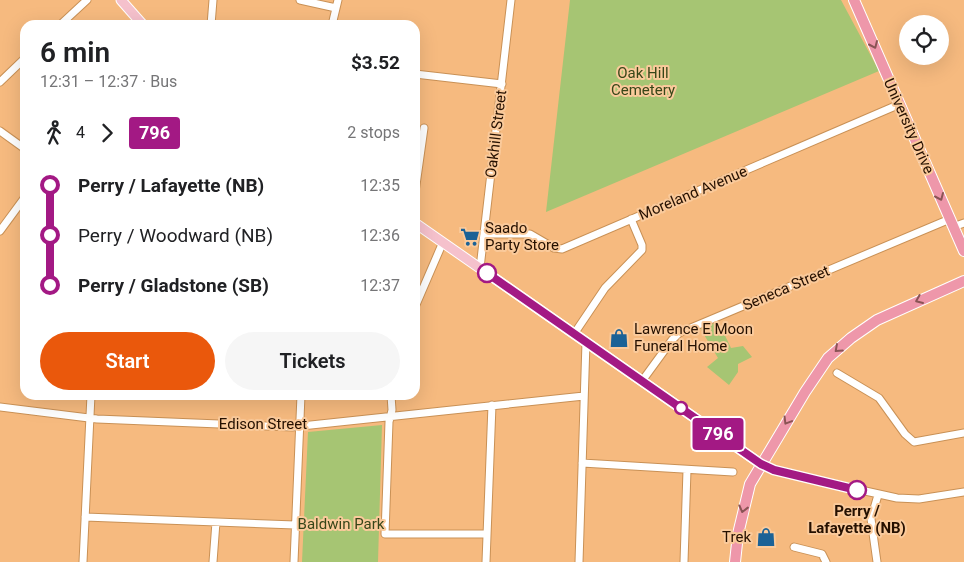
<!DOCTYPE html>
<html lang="en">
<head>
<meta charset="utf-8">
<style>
	body { margin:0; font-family:Roboto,sans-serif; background:#f6f6f6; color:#202124; height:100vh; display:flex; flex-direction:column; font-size:19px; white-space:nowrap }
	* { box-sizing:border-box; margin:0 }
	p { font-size:16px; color:#757577 }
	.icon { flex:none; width:28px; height:28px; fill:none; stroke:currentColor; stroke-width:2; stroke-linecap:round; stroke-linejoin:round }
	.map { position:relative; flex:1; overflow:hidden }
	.sheet { position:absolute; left:20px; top:20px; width:400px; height:380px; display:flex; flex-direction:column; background:#fff; border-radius:15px; box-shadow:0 5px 20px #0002 }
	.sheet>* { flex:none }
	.badge { padding:0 10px; border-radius:4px; font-size:18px; line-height:32px }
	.buttons { position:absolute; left:899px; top:15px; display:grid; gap:10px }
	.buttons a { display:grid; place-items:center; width:50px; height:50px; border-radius:50%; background:#fff; box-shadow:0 5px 20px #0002; font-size:25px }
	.map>.badge { position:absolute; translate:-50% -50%; box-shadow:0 0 0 2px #fff }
	.legs { display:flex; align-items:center; gap:8px; height:55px; padding:0 20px; font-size:16px }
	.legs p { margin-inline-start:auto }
	.overview { display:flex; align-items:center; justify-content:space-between; height:85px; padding:0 20px }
	h1 { font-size:28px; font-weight:600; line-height:38px }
	.action { display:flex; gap:10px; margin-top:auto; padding:10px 20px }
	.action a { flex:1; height:58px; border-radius:30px; background:#ea580c; color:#fff; font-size:20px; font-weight:600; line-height:58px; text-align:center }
	.action a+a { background:#f6f6f6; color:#202124 }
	ul { padding:0 20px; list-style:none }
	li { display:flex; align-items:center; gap:18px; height:50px; font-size:19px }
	li i { display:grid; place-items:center; width:8px; height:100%; margin:0 6px; background:currentColor }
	li i::after { content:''; width:12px; height:12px; margin:-6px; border:4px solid; border-radius:50%; background:#fff }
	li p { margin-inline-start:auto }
	li:first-child i { background:linear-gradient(#0000 50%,currentColor 0) }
	li:last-child i { background:linear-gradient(currentColor 50%,#0000 0) }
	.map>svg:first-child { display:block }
</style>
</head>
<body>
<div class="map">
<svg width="964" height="562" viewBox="0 0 964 562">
	<rect width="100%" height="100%" fill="#f6ba7f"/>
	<path fill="#a6c573" d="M570,0H841L879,71L546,212Z
		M718,321L731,348L743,346L752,357L738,364V372L729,385L707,367L718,358L700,328Z
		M382,425L378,562H302L308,432Z"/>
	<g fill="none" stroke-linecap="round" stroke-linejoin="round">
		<g stroke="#c99156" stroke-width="9">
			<path id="minor" d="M300,0L336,8
				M60,25L87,0
				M211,25L213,0
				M332,25L338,0
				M415,74L502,84
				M0,82L25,58
				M0,131L25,149
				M415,192L424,128
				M953,227L964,223
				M0,231L25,197
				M484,234H530L554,248L562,249L900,104
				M480,268L511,0
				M415,307L443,242
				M574,334L605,288L642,250V245L631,219
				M837,373L879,398L905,434L914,442L964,433
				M642,381L672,340L679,333L950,219
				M391,395L392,410L389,422L385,534H487
				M0,407L97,419L292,427L584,396
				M582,463L733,472
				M761,464L770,469L802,477L897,498L919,499L964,492
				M85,517L295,525
				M794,547L822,554L826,562
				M83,562L91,395
				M213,562L216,522
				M294,562L301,395
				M486,562L492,405
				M579,562L586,342
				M684,562L687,470
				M877,562L871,519L878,495"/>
		</g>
		<g stroke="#fff" stroke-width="11">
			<path id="major" d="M121,0L143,25
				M415,223L761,464"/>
		</g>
		<g stroke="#fff" stroke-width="12">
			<path id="highway" d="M854,0L964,251
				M735,562L738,534L750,484L805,392L828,358L851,338L877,320L964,281"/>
		</g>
		<use href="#minor" stroke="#fff" stroke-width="7"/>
		<use href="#major" stroke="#f5c1cc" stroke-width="9"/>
		<use href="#highway" stroke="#ee97aa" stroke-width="10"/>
	</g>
	<defs><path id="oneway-chevron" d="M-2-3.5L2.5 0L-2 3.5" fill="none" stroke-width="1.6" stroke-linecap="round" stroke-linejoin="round" transform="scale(1.25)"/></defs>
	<g stroke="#8a5455">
		<use href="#oneway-chevron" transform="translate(874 45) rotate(66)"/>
		<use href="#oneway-chevron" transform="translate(940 197) rotate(66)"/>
		<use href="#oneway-chevron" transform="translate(919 300) rotate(157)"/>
		<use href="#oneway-chevron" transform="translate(838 349) rotate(138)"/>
		<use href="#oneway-chevron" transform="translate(787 421) rotate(121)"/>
		<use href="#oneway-chevron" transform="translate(743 509) rotate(104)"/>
	</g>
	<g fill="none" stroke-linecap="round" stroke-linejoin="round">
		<g stroke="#fff" stroke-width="11">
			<path id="line-1" d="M487,273L761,464L774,470L857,490"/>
		</g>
		<use href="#line-1" stroke="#a31984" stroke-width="8"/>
	</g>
	<defs>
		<g id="supermarket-bare" transform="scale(1.5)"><path d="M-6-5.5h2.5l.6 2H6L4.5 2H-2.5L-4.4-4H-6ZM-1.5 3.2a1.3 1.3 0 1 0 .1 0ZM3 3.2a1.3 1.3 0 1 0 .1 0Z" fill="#1b6296" stroke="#faca9b" stroke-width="2.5" paint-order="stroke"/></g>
		<g id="shop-bare" transform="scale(1.5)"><path d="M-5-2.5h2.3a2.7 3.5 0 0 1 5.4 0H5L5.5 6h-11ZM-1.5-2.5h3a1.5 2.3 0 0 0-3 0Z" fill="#1b6296" stroke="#faca9b" stroke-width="2.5" paint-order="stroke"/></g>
	</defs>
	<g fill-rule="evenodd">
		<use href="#supermarket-bare" x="470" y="237"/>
		<use href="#shop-bare" x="619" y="338"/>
		<use href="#shop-bare" x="766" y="537"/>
	</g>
	<g fill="#fff" stroke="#a31984" stroke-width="2.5">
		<circle cx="487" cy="273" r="9"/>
		<circle cx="681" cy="408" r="6"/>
		<circle cx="857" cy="490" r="9"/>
	</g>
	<g text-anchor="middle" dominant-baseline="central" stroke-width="4" stroke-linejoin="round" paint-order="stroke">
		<g font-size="15" fill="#374619" stroke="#faca9b">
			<text x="643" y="73">Oak Hill<tspan x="643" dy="17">Cemetery</tspan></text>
			<text x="341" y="524">Baldwin Park</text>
		</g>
		<g font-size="15" fill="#251000" stroke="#faca9b">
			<text transform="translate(909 126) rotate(66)">University Drive</text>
			<text transform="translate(496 134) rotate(-83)">Oakhill Street</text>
			<text transform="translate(693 193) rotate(-23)">Moreland Avenue</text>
			<text transform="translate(786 288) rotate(-23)">Seneca Street</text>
			<text x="263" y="424">Edison Street</text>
		</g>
		<g font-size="15" fill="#251000" stroke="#faca9b" text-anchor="start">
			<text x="485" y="228">Saado<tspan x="485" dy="17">Party Store</tspan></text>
			<text x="634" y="329">Lawrence E Moon<tspan x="634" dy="17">Funeral Home</tspan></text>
			<text x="751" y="537" text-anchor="end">Trek</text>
		</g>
		<g font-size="15" font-weight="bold" fill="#251000" stroke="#faca9b">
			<text x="857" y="511">Perry /<tspan x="857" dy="17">Lafayette (NB)</tspan></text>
		</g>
	</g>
</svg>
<div class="buttons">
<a><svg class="icon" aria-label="locate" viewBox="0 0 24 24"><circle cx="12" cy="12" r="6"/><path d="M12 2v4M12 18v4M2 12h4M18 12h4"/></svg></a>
</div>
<b class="badge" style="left:718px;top:434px;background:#a31984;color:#fff">796</b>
<section class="sheet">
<div class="overview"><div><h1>6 min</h1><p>12:31 – 12:37 · Bus</p></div><b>$3.52</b></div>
<div class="legs"><svg class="icon" aria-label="walk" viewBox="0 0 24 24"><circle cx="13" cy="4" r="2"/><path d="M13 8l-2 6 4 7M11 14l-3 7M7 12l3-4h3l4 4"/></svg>4<svg class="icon" aria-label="forward" viewBox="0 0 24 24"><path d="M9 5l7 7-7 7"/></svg><b class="badge" style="background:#a31984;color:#fff">796</b><p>2 stops</p></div>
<ul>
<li><i style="color:#a31984"></i><b>Perry / Lafayette (NB)</b><p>12:35</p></li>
<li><i style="color:#a31984"></i><span>Perry / Woodward (NB)</span><p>12:36</p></li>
<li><i style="color:#a31984"></i><b>Perry / Gladstone (SB)</b><p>12:37</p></li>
</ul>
<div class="action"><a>Start</a><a>Tickets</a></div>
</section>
</div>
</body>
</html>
